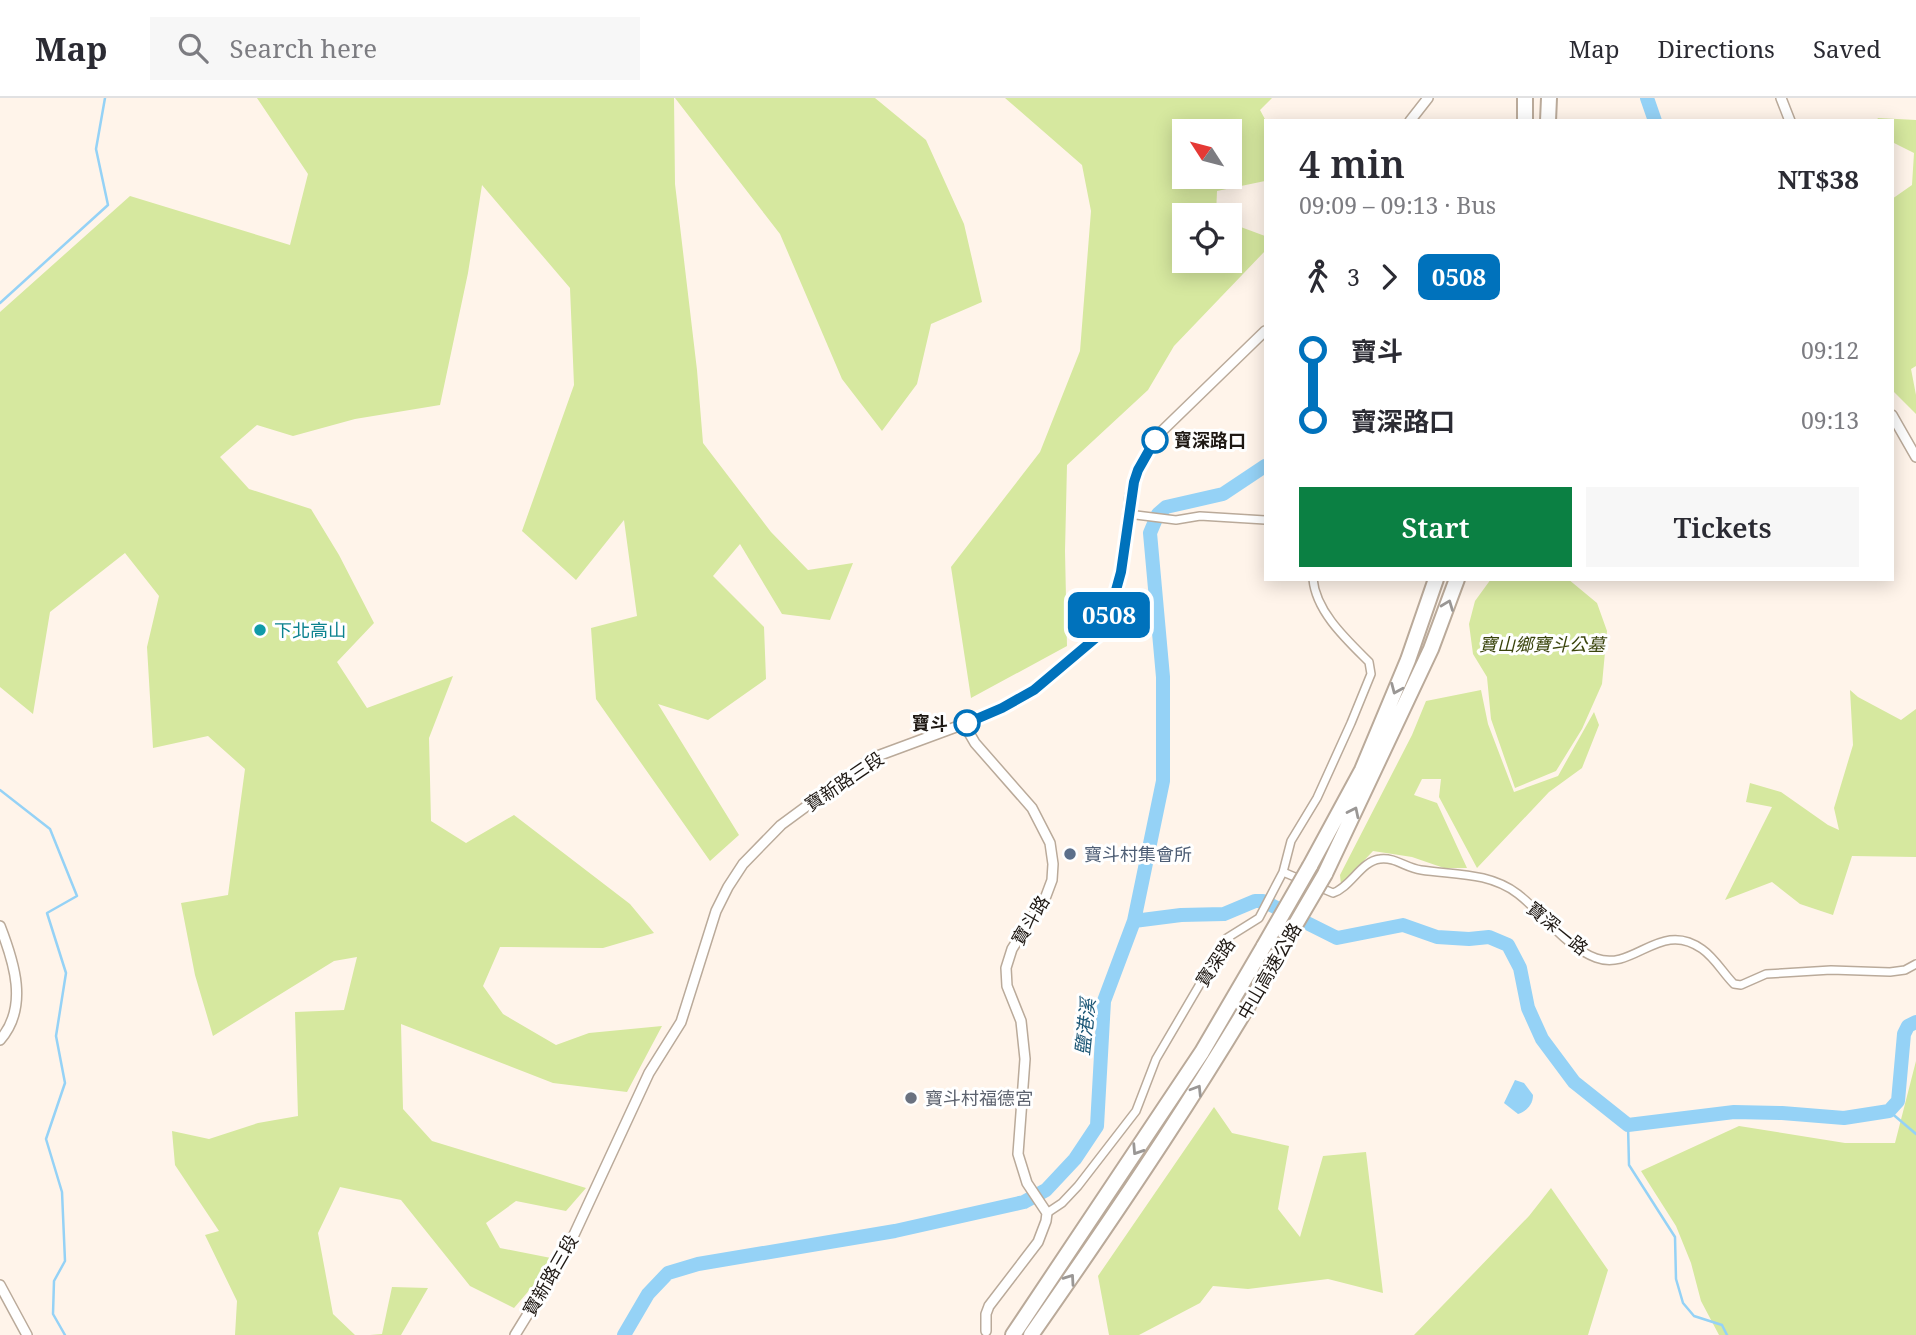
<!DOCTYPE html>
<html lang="en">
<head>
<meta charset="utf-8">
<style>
	body { margin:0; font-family:"Noto Serif","Noto Sans TC",serif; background:#f7f7f7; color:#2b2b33; height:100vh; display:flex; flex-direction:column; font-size:26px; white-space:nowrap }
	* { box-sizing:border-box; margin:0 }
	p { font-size:23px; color:#7c7c81 }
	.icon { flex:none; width:38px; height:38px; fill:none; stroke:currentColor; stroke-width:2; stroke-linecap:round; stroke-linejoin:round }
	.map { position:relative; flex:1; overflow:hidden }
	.drawer { position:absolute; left:1264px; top:21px; width:630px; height:462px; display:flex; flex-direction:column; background:#fff; border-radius:0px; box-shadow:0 4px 18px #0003 }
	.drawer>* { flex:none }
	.badge { padding:0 14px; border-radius:10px; font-size:24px; line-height:46px }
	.needle { width:46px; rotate:306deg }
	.tools { position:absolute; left:1172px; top:21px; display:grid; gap:14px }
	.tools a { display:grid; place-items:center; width:70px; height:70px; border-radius:0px; background:#fff; box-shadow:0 4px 18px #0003; font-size:35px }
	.map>.badge { position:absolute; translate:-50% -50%; box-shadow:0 0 0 4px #fff }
	.legs { display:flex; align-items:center; gap:10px; height:77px; padding:0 35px; font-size:23px }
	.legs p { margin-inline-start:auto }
	.head { display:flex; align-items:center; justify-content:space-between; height:119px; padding:0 35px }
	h1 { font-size:38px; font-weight:600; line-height:52px }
	.action { display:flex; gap:14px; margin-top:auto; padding:14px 35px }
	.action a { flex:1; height:80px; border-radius:0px; background:#0b8043; color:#fff; font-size:28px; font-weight:600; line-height:80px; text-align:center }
	.action a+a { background:#f7f7f7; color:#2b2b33 }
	ul { padding:0 35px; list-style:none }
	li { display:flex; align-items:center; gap:24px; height:70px; font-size:26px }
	li i { display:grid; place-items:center; width:10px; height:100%; margin:0 9px; background:currentColor }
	li i::after { content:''; width:18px; height:18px; margin:-9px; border:5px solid; border-radius:50%; background:#fff }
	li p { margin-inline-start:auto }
	li:first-child i { background:linear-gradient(#0000 50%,currentColor 0) }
	li:last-child i { background:linear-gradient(currentColor 50%,#0000 0) }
	header { display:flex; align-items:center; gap:42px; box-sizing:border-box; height:98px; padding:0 35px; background:#fff; border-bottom:2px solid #e1e1e2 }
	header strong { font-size:33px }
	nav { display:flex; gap:38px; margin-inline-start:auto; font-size:24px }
	.search { width:490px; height:63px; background:#f7f7f7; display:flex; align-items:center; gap:18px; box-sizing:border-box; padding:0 24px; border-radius:0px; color:#7c7c81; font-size:26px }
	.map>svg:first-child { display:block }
</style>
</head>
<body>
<header>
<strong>Map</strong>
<div class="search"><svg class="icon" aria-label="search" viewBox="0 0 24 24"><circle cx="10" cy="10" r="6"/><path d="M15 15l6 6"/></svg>Search here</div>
<nav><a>Map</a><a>Directions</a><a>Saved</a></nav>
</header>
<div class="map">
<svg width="1916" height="1237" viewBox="0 0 1916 1237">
	<rect width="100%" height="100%" fill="#fff4ea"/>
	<path fill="#d6e89f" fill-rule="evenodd" d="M257,0H674L675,86L697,272L703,345L771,434L808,472L853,465L830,522L782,516L740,446L713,478L764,529L766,581L708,622L658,606L739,737L710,763L596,601L591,530L637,518L624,422L576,482L522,433L574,287L570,190L482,87L468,175L440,307L355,321L293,338L257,327L220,359L249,391L311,411L339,457L374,525L337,564L367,610L453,578L429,640L431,723L466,745L514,717L630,806L654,835L603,850L500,849L483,888L503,916L556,947L589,935L662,928L627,994L553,985L401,926L403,1011L432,1043L586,1090L566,1113L516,1103L486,1125L500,1150L556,1161L514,1210L470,1188L401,1102L340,1089L318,1135L333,1216L355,1237H235L237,1203L205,1137L219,1133L175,1067L172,1033L209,1041L258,1025L298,1018L295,914L344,912L357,859L334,863L213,938L195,877L181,805L228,797L245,671L208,638L153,650L147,549L159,498L125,455L50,514L33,616L0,589V214L130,98L290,147L308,76Z
		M675,0H875L926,42L964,126L982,204L931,226L917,286L882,333L842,281L780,136Z
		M1005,0H1272L1260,12L1266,23L1265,83L1217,93L1216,117H1185V163H1230V125L1265,138V153L1174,248L1148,292L1067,367L1065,453L1067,548L971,600L951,469L1040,354L1080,253L1091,113L1082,67ZM1185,33H1230V79H1185Z
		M1878,20L1916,22V268L1911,271L1916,297V316L1892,292V101L1912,87L1914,55L1892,44V23H1876Z
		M1491,481H1568L1597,505L1607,533L1602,586L1582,631L1556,673L1515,690L1491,621L1487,579L1473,556L1469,526L1475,503Z
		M1481,592L1488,626L1514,694L1558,678L1594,614L1599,627L1582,670L1549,694L1477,770L1439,699L1441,681H1422L1414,697L1437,705L1467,770H1444L1412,759L1373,753L1341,787L1340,777L1412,637L1426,603Z
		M1850,592L1858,599L1901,622L1916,611V759L1852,758L1833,817L1800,806L1772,784L1725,802L1772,709L1746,704L1750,685L1781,694L1828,727L1839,732L1834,710L1853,647Z
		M1916,963V1237H1719L1701,1203L1691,1165L1676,1128L1641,1073L1739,1028L1845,1045H1895Z
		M1214,1009L1232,1035L1289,1048L1278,1111L1300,1139L1323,1058L1366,1054L1383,1195L1328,1181L1248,1191L1213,1188L1200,1205L1139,1237H1109L1098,1178Z
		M1551,1090L1608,1172L1588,1237H1414L1529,1118Z
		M392,1189L428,1190L401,1237H370L382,1236Z"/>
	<path fill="#95d2f6" d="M1515,982L1524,985L1533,997C1533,1006 1527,1013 1518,1016L1504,1005Z"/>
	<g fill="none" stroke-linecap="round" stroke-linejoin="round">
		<path stroke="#95d2f6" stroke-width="2.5" d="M0,205L108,107L96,51L105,0
			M0,692L50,731L77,798L47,815L66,875L56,938L65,985L46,1041L62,1094L65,1163L54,1183L53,1216L65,1237
			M1889,1013L1916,1036
			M1628,1027L1629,1067L1675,1139L1676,1181L1683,1205L1694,1218L1722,1227L1727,1237"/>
		<path stroke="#95d2f6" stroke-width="14" d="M1647,0L1655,23
			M1134,823L1181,817L1224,816L1255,803H1263L1337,840L1403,827L1437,839L1469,841L1489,839L1508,847L1520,870L1528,910L1542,941L1574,984L1628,1027L1734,1014L1782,1015L1844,1020L1889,1013L1898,1003L1904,936L1908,928L1916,924
			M624,1237L648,1196L668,1175L698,1166L895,1133L1024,1104L1046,1092L1075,1061L1097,1028L1104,903L1134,823L1163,683V579L1150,435L1158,416L1166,409L1223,396L1265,368"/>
		<g stroke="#baaa9a" stroke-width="10">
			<path id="minor" d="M1128,416L1176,422L1200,418L1265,422
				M1283,774L1333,795C1351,789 1361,763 1380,761C1395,759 1406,770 1421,772C1454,777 1489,774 1518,796C1544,816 1564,848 1596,860C1634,874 1660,821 1702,851C1715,860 1723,875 1734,886L1741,887L1766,876L1831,872L1890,874L1905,872L1916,866
				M1047,1115L1062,1105L1078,1088L1136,1013L1156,961L1227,840L1259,820L1283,774L1291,743L1317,700L1351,625L1371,576L1369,564C1347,542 1316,514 1313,481"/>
		</g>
		<g stroke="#baaa9a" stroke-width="12">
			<path id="tertiary" d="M1781,0L1790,23
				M1410,23L1428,0
				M1892,317L1916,359
				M964,626L975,645L1032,710L1050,745L1053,766L1052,782L1046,798L1012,851L1006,870L1007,888L1021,923L1025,961L1018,1056L1027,1085L1047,1115L1046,1123L1038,1144L989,1208L986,1216V1233
				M0,828C14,864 29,909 0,942
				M0,1187L27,1237
				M515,1237L566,1154L649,975L681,924L716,813L728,789L743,766L781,727L872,660L964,626L1002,610L1034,592L1098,538L1108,521L1121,474L1130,398L1138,371L1162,333L1265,233"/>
		</g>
		<g stroke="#baaa9a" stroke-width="18">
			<path id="motorway" d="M1525,0V23
				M1548,23L1549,0
				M1310,768L1362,672L1408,562L1436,481
				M1325,776L1431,551L1457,481
				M1013,1237L1202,954L1264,848
				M1031,1237C1121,1108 1209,978 1287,841"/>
		</g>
		<use href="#minor" stroke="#fff" stroke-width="7"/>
		<use href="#tertiary" stroke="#fff" stroke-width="9"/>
		<use href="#motorway" stroke="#fff" stroke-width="14"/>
		<g stroke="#baaa9a" stroke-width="18" stroke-linecap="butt">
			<path id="motorway-bridge" d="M1287,841L1325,776
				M1264,848L1310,768"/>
		</g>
		<use href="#motorway-bridge" stroke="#fff" stroke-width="14"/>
	</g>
	<defs><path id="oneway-chevron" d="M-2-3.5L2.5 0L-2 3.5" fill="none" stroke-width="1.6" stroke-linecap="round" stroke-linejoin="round" transform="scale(1.75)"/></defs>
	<g stroke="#9a9795">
		<use href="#oneway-chevron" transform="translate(1448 507) rotate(-69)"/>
		<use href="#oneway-chevron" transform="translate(1396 591) rotate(113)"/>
		<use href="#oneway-chevron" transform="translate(1354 714) rotate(-64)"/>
		<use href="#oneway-chevron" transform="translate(1197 992) rotate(-58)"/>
		<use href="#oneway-chevron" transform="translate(1137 1052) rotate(123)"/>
		<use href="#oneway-chevron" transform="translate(1070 1181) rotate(-55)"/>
	</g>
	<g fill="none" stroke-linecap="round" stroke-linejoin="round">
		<g stroke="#fff" stroke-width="16">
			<path id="line-1" d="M967,625L1002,610L1034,592L1098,538L1108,521L1121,474L1134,384L1138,372L1155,342"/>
		</g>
		<use href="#line-1" stroke="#0072bc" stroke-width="10"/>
	</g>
	<g fill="#fff" stroke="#0072bc" stroke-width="3.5">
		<circle cx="1155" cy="342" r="12"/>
		<circle cx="967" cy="625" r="12"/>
	</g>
	<circle fill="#0f9aa8" stroke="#fff" stroke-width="2.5" cx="260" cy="532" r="7"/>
	<circle fill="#5c6f8a" stroke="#fff" stroke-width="2.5" cx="1070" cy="756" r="7"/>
	<circle fill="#6b7280" stroke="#fff" stroke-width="2.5" cx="911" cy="1000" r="7"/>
	<g text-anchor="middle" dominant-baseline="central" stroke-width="6" stroke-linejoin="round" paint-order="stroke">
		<g font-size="18" font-weight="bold" fill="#1e1813" stroke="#fff" text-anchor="start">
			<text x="1174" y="342">寶深路口</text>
			<text x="948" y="625" text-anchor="end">寶斗</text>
		</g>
		<g font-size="18" fill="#0d838f" stroke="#fff" text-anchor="start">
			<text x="274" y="532">下北高山</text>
		</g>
		<g font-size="18" font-style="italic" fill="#3a440c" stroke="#fff">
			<text x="1542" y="546">寶山鄉寶斗公墓</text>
		</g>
		<g font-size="18" fill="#1e1813" stroke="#fff">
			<text transform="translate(844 683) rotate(-34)">寶新路三段</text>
			<text transform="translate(1030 822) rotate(-59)">寶斗路</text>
			<text transform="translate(1558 830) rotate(39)">寶深一路</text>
			<text transform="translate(1215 864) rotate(-56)">寶深路</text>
			<text transform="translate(1269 873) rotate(-60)">中山高速公路</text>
			<text transform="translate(550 1177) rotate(-60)">寶新路三段</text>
		</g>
		<g font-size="18" fill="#4e5e75" stroke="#fff" text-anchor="start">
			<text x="1084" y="756">寶斗村集會所</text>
		</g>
		<g font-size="18" fill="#5b616d" stroke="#fff" text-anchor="start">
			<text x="925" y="1000">寶斗村福德宮</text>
		</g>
		<g font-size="19" font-style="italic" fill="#1b5675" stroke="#fff">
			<text transform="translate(1085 929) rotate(-84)">鹽港溪</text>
		</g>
	</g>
</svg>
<div class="tools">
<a><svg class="needle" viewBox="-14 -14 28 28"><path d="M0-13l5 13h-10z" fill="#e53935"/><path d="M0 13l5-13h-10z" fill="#7c7c81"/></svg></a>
<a><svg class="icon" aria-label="locate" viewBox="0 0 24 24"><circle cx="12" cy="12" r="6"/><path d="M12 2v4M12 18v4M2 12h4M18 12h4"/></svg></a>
</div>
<b class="badge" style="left:1109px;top:517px;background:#0072bc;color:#fff">0508</b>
<section class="drawer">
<div class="head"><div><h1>4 min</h1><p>09:09 – 09:13 · Bus</p></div><b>NT$38</b></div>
<div class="legs"><svg class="icon" aria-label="walk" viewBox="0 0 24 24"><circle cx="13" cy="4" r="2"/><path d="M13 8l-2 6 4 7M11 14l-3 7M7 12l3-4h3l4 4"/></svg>3<svg class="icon" aria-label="forward" viewBox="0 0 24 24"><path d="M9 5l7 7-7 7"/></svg><b class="badge" style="background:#0072bc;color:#fff">0508</b></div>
<ul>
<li><i style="color:#0072bc"></i><b>寶斗</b><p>09:12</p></li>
<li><i style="color:#0072bc"></i><b>寶深路口</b><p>09:13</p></li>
</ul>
<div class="action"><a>Start</a><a>Tickets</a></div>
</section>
</div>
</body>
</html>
